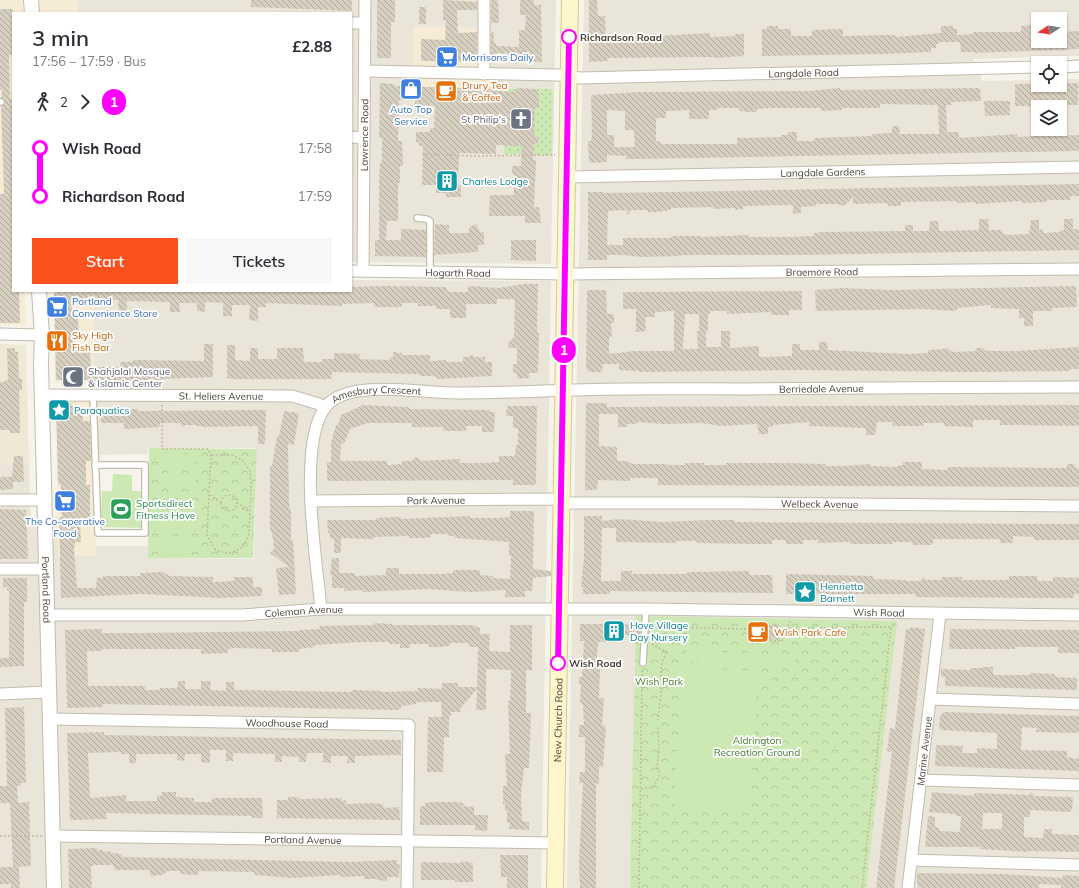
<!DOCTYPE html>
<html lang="en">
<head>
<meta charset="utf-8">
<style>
	body { margin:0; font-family:Mulish,sans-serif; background:#f7f7f7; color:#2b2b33; height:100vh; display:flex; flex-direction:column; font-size:15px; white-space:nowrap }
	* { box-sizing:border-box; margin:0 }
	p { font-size:13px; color:#7c7c81 }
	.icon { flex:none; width:22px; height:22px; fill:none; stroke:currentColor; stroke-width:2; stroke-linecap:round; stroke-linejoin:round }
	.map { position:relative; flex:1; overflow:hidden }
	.sheet { position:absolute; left:12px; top:12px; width:340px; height:280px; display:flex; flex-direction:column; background:#fff; border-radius:0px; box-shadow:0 1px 3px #0004 }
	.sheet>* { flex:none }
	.badge { padding:0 8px; border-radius:13px; font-size:14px; line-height:26px }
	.needle { width:26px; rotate:258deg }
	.fabs { position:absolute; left:1031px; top:12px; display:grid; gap:8px }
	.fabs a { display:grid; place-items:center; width:36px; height:36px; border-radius:0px; background:#fff; box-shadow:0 1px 3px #0004; font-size:20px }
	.map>.badge { position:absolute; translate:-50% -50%; box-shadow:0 0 0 2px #fff }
	.legs { display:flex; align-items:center; gap:6px; height:44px; padding:0 20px; font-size:13px }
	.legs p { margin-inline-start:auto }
	.summary { display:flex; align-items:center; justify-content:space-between; height:68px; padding:0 20px }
	h1 { font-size:22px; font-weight:600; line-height:30px }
	.cta { display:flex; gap:8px; margin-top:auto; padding:8px 20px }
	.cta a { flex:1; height:46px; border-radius:0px; background:#fa511d; color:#fff; font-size:16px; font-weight:600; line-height:46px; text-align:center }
	.cta a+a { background:#f7f7f7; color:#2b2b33 }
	ul { padding:0 20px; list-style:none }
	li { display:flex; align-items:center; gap:14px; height:48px; font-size:15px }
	li i { display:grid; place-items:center; width:6px; height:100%; margin:0 5px; background:currentColor }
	li i::after { content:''; width:10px; height:10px; margin:-5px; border:3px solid; border-radius:50%; background:#fff }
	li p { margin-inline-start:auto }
	li:first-child i { background:linear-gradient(#0000 50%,currentColor 0) }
	li:last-child i { background:linear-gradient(currentColor 50%,#0000 0) }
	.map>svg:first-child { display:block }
</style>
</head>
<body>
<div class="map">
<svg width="1079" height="888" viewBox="0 0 1079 888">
	<defs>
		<pattern id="grass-dots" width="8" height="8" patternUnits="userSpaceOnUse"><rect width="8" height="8" fill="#cce9b4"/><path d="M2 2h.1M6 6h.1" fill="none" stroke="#b1c99c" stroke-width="1.8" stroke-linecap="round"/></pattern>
		<pattern id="park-crowns" width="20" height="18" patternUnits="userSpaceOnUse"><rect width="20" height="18" fill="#cce9b4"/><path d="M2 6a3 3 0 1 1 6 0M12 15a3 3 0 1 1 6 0" fill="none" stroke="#b1c99c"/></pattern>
		<pattern id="building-back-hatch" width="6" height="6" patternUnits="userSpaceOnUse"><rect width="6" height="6" fill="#d7d0c0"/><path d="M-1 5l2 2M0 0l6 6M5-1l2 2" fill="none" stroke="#b0aa9d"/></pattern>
	</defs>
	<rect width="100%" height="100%" fill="#f5f3ea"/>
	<path fill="#e9e5d8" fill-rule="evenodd" d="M74,0H556L551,264L351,262V13H75Z
		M584,0H1079V56L973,59L982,81L1038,80V85H1060V79H1079V888H567ZM1038,19H1060V41H1038ZM1038,107H1060V129H1038Z
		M351,280L551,281L541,888H0V464H29L31,520L62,516L95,525L96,546H148V558L254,559L257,448H148L147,454L97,455L93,382L94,291H351Z"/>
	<path fill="#f6ecd6" d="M0,0H77L79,13H13V291H25L26,325H0Z
		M413,26L486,28V79L498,80V99H482L481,154L471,153L472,98L403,97L404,69L413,68Z
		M54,291H94L93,382H55Z
		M56,401H93L96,556L58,557Z"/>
	<path fill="#eee9d4" d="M0,344L26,345L29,464H0Z"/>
	<path fill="url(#grass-dots)" d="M507,89H551L553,91L552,155L504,154Z"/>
	<path fill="url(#park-crowns)" d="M149,448L257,449L253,558H148Z
		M636,616L897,621L866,888H630Z"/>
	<path fill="#cce9b4" d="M161,453L195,454V470L161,469Z
		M161,473L195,474V489L160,488Z
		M113,474L132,475V491H141V528L101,527L102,491H112Z
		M159,519H192V534H159Z
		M158,538L192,539V554H158Z
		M686,650L795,656L794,667L686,661Z
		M682,668L758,671L750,813L674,810Z"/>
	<path fill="url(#building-back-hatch)" fill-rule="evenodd" d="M251,0H352V11L251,7Z
		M377,0H395V22H391V58H377Z
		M443,0L477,2V10H457L458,33L477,32V62L421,61V39L445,40L446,20H443Z
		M491,0H498L499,23H491Z
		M520,0H534V5H541L542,62L519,61V54L496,53L495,58L491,57V32H494V43L496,44V46L519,47V30H525L526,15H520Z
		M589,0H597L598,16H605L606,42L620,43L621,36H659L710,33V37L735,36V34H744V56L714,58V57L607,58L608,61L589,62Z
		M419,7H426V24H419Z
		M0,9H13V55H9L10,99H13V291H19L20,323H0V194H4L1,106L5,102L1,98L2,90H0Z
		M1036,25L1038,41H1060V32L1079,31V49L974,53V52H961L960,42H939V44H936V48H931V52L881,54L762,56V29H767V26H778V29H791V36H812V30L843,29V36L889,35H895V37L941,33V26H953V29H957V35L973,34V32H1021V26Z
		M380,83L393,84L395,86L498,89V91L516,92V88L535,89L539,94V108H535L534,136H538V144H534L533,160H536L534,207H539L541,223H525V216H489L490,195H514V174H512V166H521L522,146L496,145V154L459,153L458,185H461V197H446V193H436V185H422L423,146H419V142H416V132H430V128H434L435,106L415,105V100H399L398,141H402L403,166H400V183H398V221H387L386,240H401V229L426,230V257L375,256V240H379V185L380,163H382V138H379Z
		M1078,83V103L1077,105H1063V107L1015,106V84Z
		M840,88V90L980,88L981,101L951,102V105H946L947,132H959V138L1017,134V137L1035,136V134H1044V136L1079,135V151L637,159H626V156L607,155V162L589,163L588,141H591L592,133L591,95L640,92L810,91ZM880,104L938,105L939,134H900L899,126H892V133L872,134L873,136L814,138V141H797V132H788V135H781V137L737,138V144H661V142L656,141V118H666V111H669L689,110V119H709V110H717V108H739L740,111L750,112H757V109L770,108H821V111L842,110V108H880ZM607,110L625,111V130H634L635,147H614V135H608L607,133Z
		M984,101H1010V115L985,116Z
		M1079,184V196H1070V200H1047V202L1022,203V201L975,204L976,202L957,203V201L901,202V206H889L887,203L853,204V197L844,206L838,204H816V206L801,207V213L793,214V205L743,206V209L735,210V208L713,209V207L671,208V210L657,212H648V210H631L628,215L626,210L608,211L607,245H623V238H671V236H700L701,237L749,235V237H788L814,236V233L823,232L905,231V225H913V231H929L930,221H938L939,231L979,230V219H988L989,230H1001L1003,234L1008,235L1029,234L1031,220H1039V230L1043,229V233L1060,232V230H1064V219H1073V229H1079V250L799,255H680L681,256L641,257L623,255H607V260H588V192H604V193L671,192Z
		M435,224L449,225V233H469V227L476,224L480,232H484V245H478V252L434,255Z
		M511,240H536V261L511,260Z
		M524,284H538L537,333H539L538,373H529V378L517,379V373H513V364H517V348H510L508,346V343L514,337L515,299H497V304H466V318H450V309H436V306H418V303H402V307H374V303L342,304V306L266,303V307H258V321L249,320L250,305H232V316H223V303L205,302V312L197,311V303H179L180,312H170V302L127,301V312L119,313L118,300L101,299L72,301V318H78L79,336H73V351L90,350L91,367H120V362H133V360L204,361V344H213V377L162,379V380H56L54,291H351V287L385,286L446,287L448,292H468V286L499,288Z
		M1076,286L1077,307L1052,308V311H1033V326H1024V318H1019V309L991,308V305L958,308L956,311L922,309L816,311L815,290L843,288L890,290Z
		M587,290H606L607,314H614V323H611L612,337H609V354L634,351H674V311L655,312V317H645L646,331L636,332V309H623V293L626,292L802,291V310H789V315H771V312L727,314V311H710V314H708V331H699V314H685L683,349H698L697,331H706V347H721V331H730V348L759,346V357L792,356V344H800V350H819V342H827L828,350L908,354L928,353V350L944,349L946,347L952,352L976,351V348H984V350L988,351H1016L1079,347V369H1070V371L972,372L799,370L639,372V371L619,370V364H603L602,372H589L586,369Z
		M227,345H235V360L250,361V348H258V359H277V348H303L304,362H322V359H334V353L360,354L359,359L390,360V357H393V352L402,353V355H430V361L446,360V362H463V357H469L472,354L474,357H485V362H492V376L437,379V377L434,376H421L417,374L332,372L331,379H233L227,378Z
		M7,348H15V352H18L19,379H22V390H19L20,433H10V430H0V382H5V380H8Z
		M56,403H71L72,406H76V412H82L83,421H90L91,461H86V485H90V522L89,524H80L81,542H75L74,549L77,588H96L97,578H103V576H140V573L163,572L169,576L213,577V582L234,581V577H253V587H262V596L222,598L141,594L61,598L59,518L62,516L61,486L58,483Z
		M586,403H607V407L1079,405V426L1011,425H1000V420H973V427L944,426V423H923V426H893L892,422H877L875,435H866V428L809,426V422L773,425V427H768V434H759L757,424L720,426L702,423L664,424L637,422V424H627V427H618V414H599V446L617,447V461H628L632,464H667V465H685V463H704V465H726V463H784L825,464V466H844L871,464V466L898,467V465H903V462H922V469L948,470V467H953L1067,468V464H1075V468H1079V487L658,485V478H630V481L598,480L597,490H585Z
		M360,405L409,407V409L489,410V412H495L494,432H482V426H466V431H443V427H412V423H368L350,429L344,444L341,443L340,461H387V465L402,464V461H412L416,457L421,461L460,459V463H479L499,462V456H515L516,445H518V428H513V416H506L507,406H537L536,484L534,485H513V480L327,481V462H331V443L336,425H338L341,415L361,406Z
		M138,409V411H150L266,410L265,444H258V426L205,427L197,426V425H185L183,428L179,423H160V427L124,429V423H101V410Z
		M284,411L299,413L294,445L288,444L289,503L290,510H291V540H293L296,594L279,595L276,568L289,567L270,553L274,549L273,538L270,528V466H272L277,436H279Z
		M14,456H23L24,482H13V489L0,490V477H12Z
		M0,509L26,510L28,559H0Z
		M510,511H534L533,569L551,571V576L533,578L532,591H525V597H505L506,590L471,592L428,589L363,592V590L344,591V588H332V575H330L332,558H339V573H355V576L386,575V568H399V574H441L453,573V570H480V575L493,576L492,578L510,579L511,556H509V542L455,538V536H448V534H431V537L424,538H409V536L374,537V539L341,538V553H334V538L330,539V533H328L327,520H376V518L396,517H401V519L470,516V518H495L510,517Z
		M584,516H602V521L620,519L662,522L708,520H735V522L1079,524V540H1034V537L1013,536V543H1000V539H934L932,545H912V542H892V544H850V542L818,543V540H803V544H786V540H772V544H755L698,543L696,541H676V543L616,542V528H602L601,581H621V571H632V574H685L689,572L749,571V575H772L773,593L610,591V594H583V587H581L584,557Z
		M786,574L873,576V579L905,580V581H920L924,577L926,580H942V577H962V580H1009V576H1037V581H1053V577L1079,578V594H1074V598H1056L915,597V594H786Z
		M3,578H27V602H24V666L0,667V658H9V590H7V587H3Z
		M374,623L392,624V625H472L480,628V634H490L489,651L510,652V625H532V670H526V713H531L529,768H524L521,793L522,821L529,822V830L509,829L510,823H507V811H505V804H503V786H507L505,754H510L508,701H510L511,670L486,669V710H476L477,689L460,709V712H451V716H449V737H444L443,772H427L428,717H442L441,702H416V704L401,706V709L397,710L103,704V707L67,708L65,630L102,629V633H140L300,631V630L320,629V626L374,625ZM362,642H389V644H400V648H410V644H429V647H443V646H450V643H469V647H478L477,687H458V683H442V689L418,688V691L380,692V691L352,690V692L234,690V682H226V691L210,690L211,681H201V689H185V681H178L177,688H160V690H145V686H88L87,651H102V649H201V654L228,653V649L235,648L272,649V652H299V649L315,647V645Z
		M580,624H629V626L641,627L640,635H621V638H607V642H598L596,668H600L599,698H603L604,701L602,725L606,726L603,767H599V784L596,783V888H580L579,863L583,783H579L580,772H585V737H579V725H584L583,706L580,702L581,684H579V677H582L584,641H580Z
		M754,625H780V640L754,639Z
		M910,627L925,629L894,888H876L892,752L887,751L890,728L895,729L906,629H910Z
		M950,629L1079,630V653H1058V647H1015V649H949Z
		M982,667H993V675H1030V673L1055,674V677L1077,678V690L945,686V677H941V669L970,670V668H982Z
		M24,707L26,783H21V786H17L18,803L29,802L31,866L13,867L10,803H0V786H7L5,708Z
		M944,712L1079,716V733L1036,732L1037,728L1022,727L1021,750L1067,751V757L1079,759V771L935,766L936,745L963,746L962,753H977V748L997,749V733L941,730L939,728L940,716Z
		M104,732V735L401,740V755L355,756V763H347L348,756H331V763L323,762V753H307L306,762H299V757L282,756V762H275V754L233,753V761H226V750H210V763L201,762V754H185L184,761L177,760V754H136V763H129V754H121V752L88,753L90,798L126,795V801H157V796H162V792H176V797L194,798V802H212V798H262L263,818H252V816L106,813L107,819L70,820L67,733Z
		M932,792L974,796V793L1029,795L1031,792L1034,796L1073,797L1072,811L1068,812L1030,810V817H1024V837L1043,838L1044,829H1052V834L1079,835V852L1029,851V852L980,849L981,847H925L928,816L935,817V827L939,828V831L960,832L961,816H956V814L929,812ZM983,813H1002V829H982Z
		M288,797H299V799L342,798V801L346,800V804L371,803L383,804L384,808L399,807L400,820L277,818V800H288Z
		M433,802H456L464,803L463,806L474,807V815H488L487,831L475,830V825H420V806H425V803Z
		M97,848V850H103V852L111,851V853L122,854V857L351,862L397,860V864H400L399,877H387V881L377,880V879H364V876L341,877V875L291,878L255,875L254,872L199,871L198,875L180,874V871H168L162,875L150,876V870H115L113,865H94L91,867L92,888H69L68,849Z
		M500,855H528V888H507V877H501Z
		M461,861L473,863V882H455V880H421V862L461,863Z
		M0,867H19L20,888H11V884H0Z
		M917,873L1003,874L1063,878V875L1079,876V888H1061V885L1039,884V888H921L917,887Z"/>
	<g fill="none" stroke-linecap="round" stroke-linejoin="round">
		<g stroke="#c1bcad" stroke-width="8">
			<path id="service" d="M0,102H1
				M417,218L426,219L430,221V271
				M93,395L98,533H145V465H95
				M643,663L646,609"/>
		</g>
		<g stroke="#c1bcad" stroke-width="13">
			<g id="minor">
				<path d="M484,0V74"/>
				<path d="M351,23H364"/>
				<path d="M1060,67L1079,66"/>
				<path id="s1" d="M365,71L558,75L581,78L1038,67"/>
				<path d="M351,137L364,138"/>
				<path id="s2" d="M567,177L1079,167"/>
				<path id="s3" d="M351,271L565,274L1079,269"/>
				<path id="s4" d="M363,271L365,0"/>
				<path d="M0,334L42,335"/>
				<path id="s5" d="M42,395L292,396L319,404L325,408"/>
				<path d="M0,500H44"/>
				<path id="s6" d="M311,501L552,499L570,503H746L1079,506"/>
				<path d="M0,569H46"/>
				<path id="s7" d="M321,609C317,563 296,441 327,405C351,378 426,394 459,393C498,393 537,391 575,390C632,388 688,389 745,389C856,388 968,387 1079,387"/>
				<path id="s8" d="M48,615H242L321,609H646L1079,615"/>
				<path d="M0,694L49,692"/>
				<path d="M930,699L1079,704"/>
				<path id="s9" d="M50,719L409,725L407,888"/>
				<path d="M921,780L1079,785"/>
				<path id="s10" d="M52,836L555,843"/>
				<path d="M911,860L1079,865"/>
				<path id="s11" d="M908,888L940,614"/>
			</g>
		</g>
		<g stroke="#c1bcad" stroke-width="16">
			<g id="tertiary">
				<path d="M31,0L32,13"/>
				<path id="s12" d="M39,291L42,335L41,364L54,888"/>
			</g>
		</g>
		<g stroke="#d5ca9a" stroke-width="18">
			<g id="secondary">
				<path id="s13" d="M555,888L570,0"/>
			</g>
		</g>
		<path stroke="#c3b99e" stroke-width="1.5" stroke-dasharray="2 2" stroke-linecap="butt" d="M422,154L475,156L555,155
			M162,405V449H208L211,455L207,535L215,549L220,552L231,553L243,547L249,534L251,487L250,471L243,461L233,455H211
			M210,495L221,503
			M221 503a8 8 0 1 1 16 0a8 8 0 1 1-16 0Z
			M237,503L240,504L244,510L249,511
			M752,621L753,640L782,641L790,621
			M652,627L752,629
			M788,628L891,627L862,888
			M652,644L666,652L661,667V694L658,720
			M641,789L653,787L659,777V771L657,767L659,750L658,727
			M0,836H42
			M639,888L642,671"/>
		<use href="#service" stroke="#fff" stroke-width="5.5"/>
		<use href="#minor" stroke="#fff" stroke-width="11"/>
		<use href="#tertiary" stroke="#fff" stroke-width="14"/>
		<use href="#secondary" stroke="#fef6cb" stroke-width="16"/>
	</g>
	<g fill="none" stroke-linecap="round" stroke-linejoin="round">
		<g stroke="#fff" stroke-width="9">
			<path id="line-1" d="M558,663L569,37"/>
		</g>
		<use href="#line-1" stroke="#f0f" stroke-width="6"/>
	</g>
	<defs>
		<g id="supermarket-square" transform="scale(1.15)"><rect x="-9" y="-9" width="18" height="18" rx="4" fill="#3f7fe0" stroke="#fff"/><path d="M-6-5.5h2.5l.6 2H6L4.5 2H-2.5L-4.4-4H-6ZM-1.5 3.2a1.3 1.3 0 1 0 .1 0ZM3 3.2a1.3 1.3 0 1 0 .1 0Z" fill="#fff"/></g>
		<g id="shop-square" transform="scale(1.15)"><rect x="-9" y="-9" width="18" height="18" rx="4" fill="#3f7fe0" stroke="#fff"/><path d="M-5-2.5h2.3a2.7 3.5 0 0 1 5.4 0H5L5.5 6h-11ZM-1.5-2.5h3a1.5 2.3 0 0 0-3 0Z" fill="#fff"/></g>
		<g id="cafe-square" transform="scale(1.15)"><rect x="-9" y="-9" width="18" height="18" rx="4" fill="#e8710a" stroke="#fff"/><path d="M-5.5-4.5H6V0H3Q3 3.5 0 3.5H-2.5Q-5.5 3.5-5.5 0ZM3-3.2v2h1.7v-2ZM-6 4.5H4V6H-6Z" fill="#fff"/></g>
		<g id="church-square" transform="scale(1.15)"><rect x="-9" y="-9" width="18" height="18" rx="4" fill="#6b7280" stroke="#fff"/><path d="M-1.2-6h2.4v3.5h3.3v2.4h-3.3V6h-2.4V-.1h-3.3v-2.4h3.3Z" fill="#fff"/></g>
		<g id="building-square" transform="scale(1.15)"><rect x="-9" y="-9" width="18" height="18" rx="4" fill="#0f9aa8" stroke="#fff"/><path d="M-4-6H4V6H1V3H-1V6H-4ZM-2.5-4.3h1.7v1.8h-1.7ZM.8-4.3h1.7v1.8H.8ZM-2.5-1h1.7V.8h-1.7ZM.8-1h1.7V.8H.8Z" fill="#fff"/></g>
		<g id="restaurant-square" transform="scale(1.15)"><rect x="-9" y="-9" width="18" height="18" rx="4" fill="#e8710a" stroke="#fff"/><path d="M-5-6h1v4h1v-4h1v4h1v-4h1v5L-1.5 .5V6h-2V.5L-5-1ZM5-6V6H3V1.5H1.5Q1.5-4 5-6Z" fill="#fff"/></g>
		<g id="mosque-square" transform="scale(1.15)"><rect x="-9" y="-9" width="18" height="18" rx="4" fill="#6b7280" stroke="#fff"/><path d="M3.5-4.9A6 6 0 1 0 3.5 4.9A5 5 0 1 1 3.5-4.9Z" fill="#fff"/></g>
		<g id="sight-square" transform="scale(1.15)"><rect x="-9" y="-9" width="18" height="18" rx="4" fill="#0f9aa8" stroke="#fff"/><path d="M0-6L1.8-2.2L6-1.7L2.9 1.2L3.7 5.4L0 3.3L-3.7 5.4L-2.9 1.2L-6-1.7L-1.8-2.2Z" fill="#fff"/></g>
		<g id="stadium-square" transform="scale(1.15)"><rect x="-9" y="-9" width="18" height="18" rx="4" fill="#2e9e5b" stroke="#fff"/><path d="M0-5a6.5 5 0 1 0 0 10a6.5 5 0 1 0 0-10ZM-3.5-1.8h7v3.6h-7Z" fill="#fff"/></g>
	</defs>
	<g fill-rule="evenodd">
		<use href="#supermarket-square" x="447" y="57"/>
		<use href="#shop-square" x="411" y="89"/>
		<use href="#cafe-square" x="446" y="91"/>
		<use href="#church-square" x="521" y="119"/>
		<use href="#building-square" x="447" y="181"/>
		<use href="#supermarket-square" x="57" y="307"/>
		<use href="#restaurant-square" x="57" y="341"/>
		<use href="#mosque-square" x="73" y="377"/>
		<use href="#sight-square" x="59" y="410"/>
		<use href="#supermarket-square" x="65" y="501"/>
		<use href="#stadium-square" x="121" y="509"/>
		<use href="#sight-square" x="805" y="592"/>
		<use href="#building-square" x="614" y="631"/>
		<use href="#cafe-square" x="758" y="632"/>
	</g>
	<g fill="#fff" stroke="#f0f" stroke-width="2">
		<circle cx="569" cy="37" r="7"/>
		<circle cx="558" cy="663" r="7"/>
	</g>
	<g text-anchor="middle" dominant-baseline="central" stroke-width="3.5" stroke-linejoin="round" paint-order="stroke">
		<g font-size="10" font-weight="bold" fill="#494438" stroke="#fff" text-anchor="start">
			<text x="580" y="37">Richardson Road</text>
			<text x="569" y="663">Wish Road</text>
		</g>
		<g font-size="10" fill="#366cbe" stroke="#fff" text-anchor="start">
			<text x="462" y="57">Morrisons Daily</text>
			<text x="411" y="109" text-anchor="middle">Auto Top<tspan x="411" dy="12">Service</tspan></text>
			<text x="72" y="301">Portland<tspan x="72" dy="12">Convenience Store</tspan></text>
			<text x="65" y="521" text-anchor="middle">The Co-operative<tspan x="65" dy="12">Food</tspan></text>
		</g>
		<g font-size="10" fill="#494438" stroke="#fff">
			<text stroke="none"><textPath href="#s1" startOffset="439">Langdale Road</textPath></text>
			<text stroke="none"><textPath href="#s4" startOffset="136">Lawrence Road</textPath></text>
			<text stroke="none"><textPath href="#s2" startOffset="256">Langdale Gardens</textPath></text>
			<text stroke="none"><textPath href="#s3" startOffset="471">Braemore Road</textPath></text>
			<text stroke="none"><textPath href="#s3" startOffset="107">Hogarth Road</textPath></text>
			<text stroke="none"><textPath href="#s7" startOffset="706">Berriedale Avenue</textPath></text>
			<text stroke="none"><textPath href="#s5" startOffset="179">St. Heliers Avenue</textPath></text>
			<text stroke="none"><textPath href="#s7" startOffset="260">Amesbury Crescent</textPath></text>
			<text stroke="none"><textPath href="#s6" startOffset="125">Park Avenue</textPath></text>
			<text stroke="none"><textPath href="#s6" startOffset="509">Welbeck Avenue</textPath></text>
			<text stroke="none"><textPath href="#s12" startOffset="299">Portland Road</textPath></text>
			<text stroke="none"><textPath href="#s8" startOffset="256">Coleman Avenue</textPath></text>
			<text stroke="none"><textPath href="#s8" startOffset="831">Wish Road</textPath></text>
			<text stroke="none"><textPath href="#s13" startOffset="168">New Church Road</textPath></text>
			<text stroke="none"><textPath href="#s9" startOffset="237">Woodhouse Road</textPath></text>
			<text stroke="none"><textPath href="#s11" startOffset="138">Marine Avenue</textPath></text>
			<text stroke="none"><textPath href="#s10" startOffset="251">Portland Avenue</textPath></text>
		</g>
		<g font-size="10" fill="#c56008" stroke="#fff" text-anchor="start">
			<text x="462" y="85">Drury Tea<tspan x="462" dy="12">&amp; Coffee</tspan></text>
			<text x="72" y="335">Sky High<tspan x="72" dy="12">Fish Bar</tspan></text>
			<text x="774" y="632">Wish Park Cafe</text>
		</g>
		<g font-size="10" fill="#5b616d" stroke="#fff" text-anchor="end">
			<text x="506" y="119">St Philip's</text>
			<text x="88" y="371" text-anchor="start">Shahjalal Mosque<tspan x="88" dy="12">&amp; Islamic Center</tspan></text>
		</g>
		<g font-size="10" fill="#0d838f" stroke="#fff" text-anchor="start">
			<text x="462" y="181">Charles Lodge</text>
			<text x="74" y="410">Paraquatics</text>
			<text x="820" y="586">Henrietta<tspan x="820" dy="12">Barnett</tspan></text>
			<text x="630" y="625">Hove Village<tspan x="630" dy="12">Day Nursery</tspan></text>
		</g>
		<g font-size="10" fill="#27864d" stroke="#fff" text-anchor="start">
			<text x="136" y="503">Sportsdirect<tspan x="136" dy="12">Fitness Hove</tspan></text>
		</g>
		<g font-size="10" fill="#427c2a" stroke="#fff">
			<text x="659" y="681">Wish Park</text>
			<text x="757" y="740">Aldrington<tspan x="757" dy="12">Recreation Ground</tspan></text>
		</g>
	</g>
</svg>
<div class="fabs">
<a><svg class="needle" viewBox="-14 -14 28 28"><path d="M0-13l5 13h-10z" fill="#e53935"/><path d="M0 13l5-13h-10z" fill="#7c7c81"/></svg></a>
<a><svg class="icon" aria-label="locate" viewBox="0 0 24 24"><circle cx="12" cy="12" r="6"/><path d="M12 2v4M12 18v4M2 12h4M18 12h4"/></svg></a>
<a><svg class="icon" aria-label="layers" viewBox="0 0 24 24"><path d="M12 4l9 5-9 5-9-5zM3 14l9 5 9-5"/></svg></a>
</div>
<b class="badge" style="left:564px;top:350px;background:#f0f;color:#fff">1</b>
<section class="sheet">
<div class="summary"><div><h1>3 min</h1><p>17:56 – 17:59 · Bus</p></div><b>£2.88</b></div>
<div class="legs"><svg class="icon" aria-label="walk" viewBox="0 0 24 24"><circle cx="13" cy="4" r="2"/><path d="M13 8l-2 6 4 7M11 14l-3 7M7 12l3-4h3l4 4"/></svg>2<svg class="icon" aria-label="forward" viewBox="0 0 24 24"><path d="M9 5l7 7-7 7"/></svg><b class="badge" style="background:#f0f;color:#fff">1</b></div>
<ul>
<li><i style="color:#f0f"></i><b>Wish Road</b><p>17:58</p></li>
<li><i style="color:#f0f"></i><b>Richardson Road</b><p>17:59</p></li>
</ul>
<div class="cta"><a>Start</a><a>Tickets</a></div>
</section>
</div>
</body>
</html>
